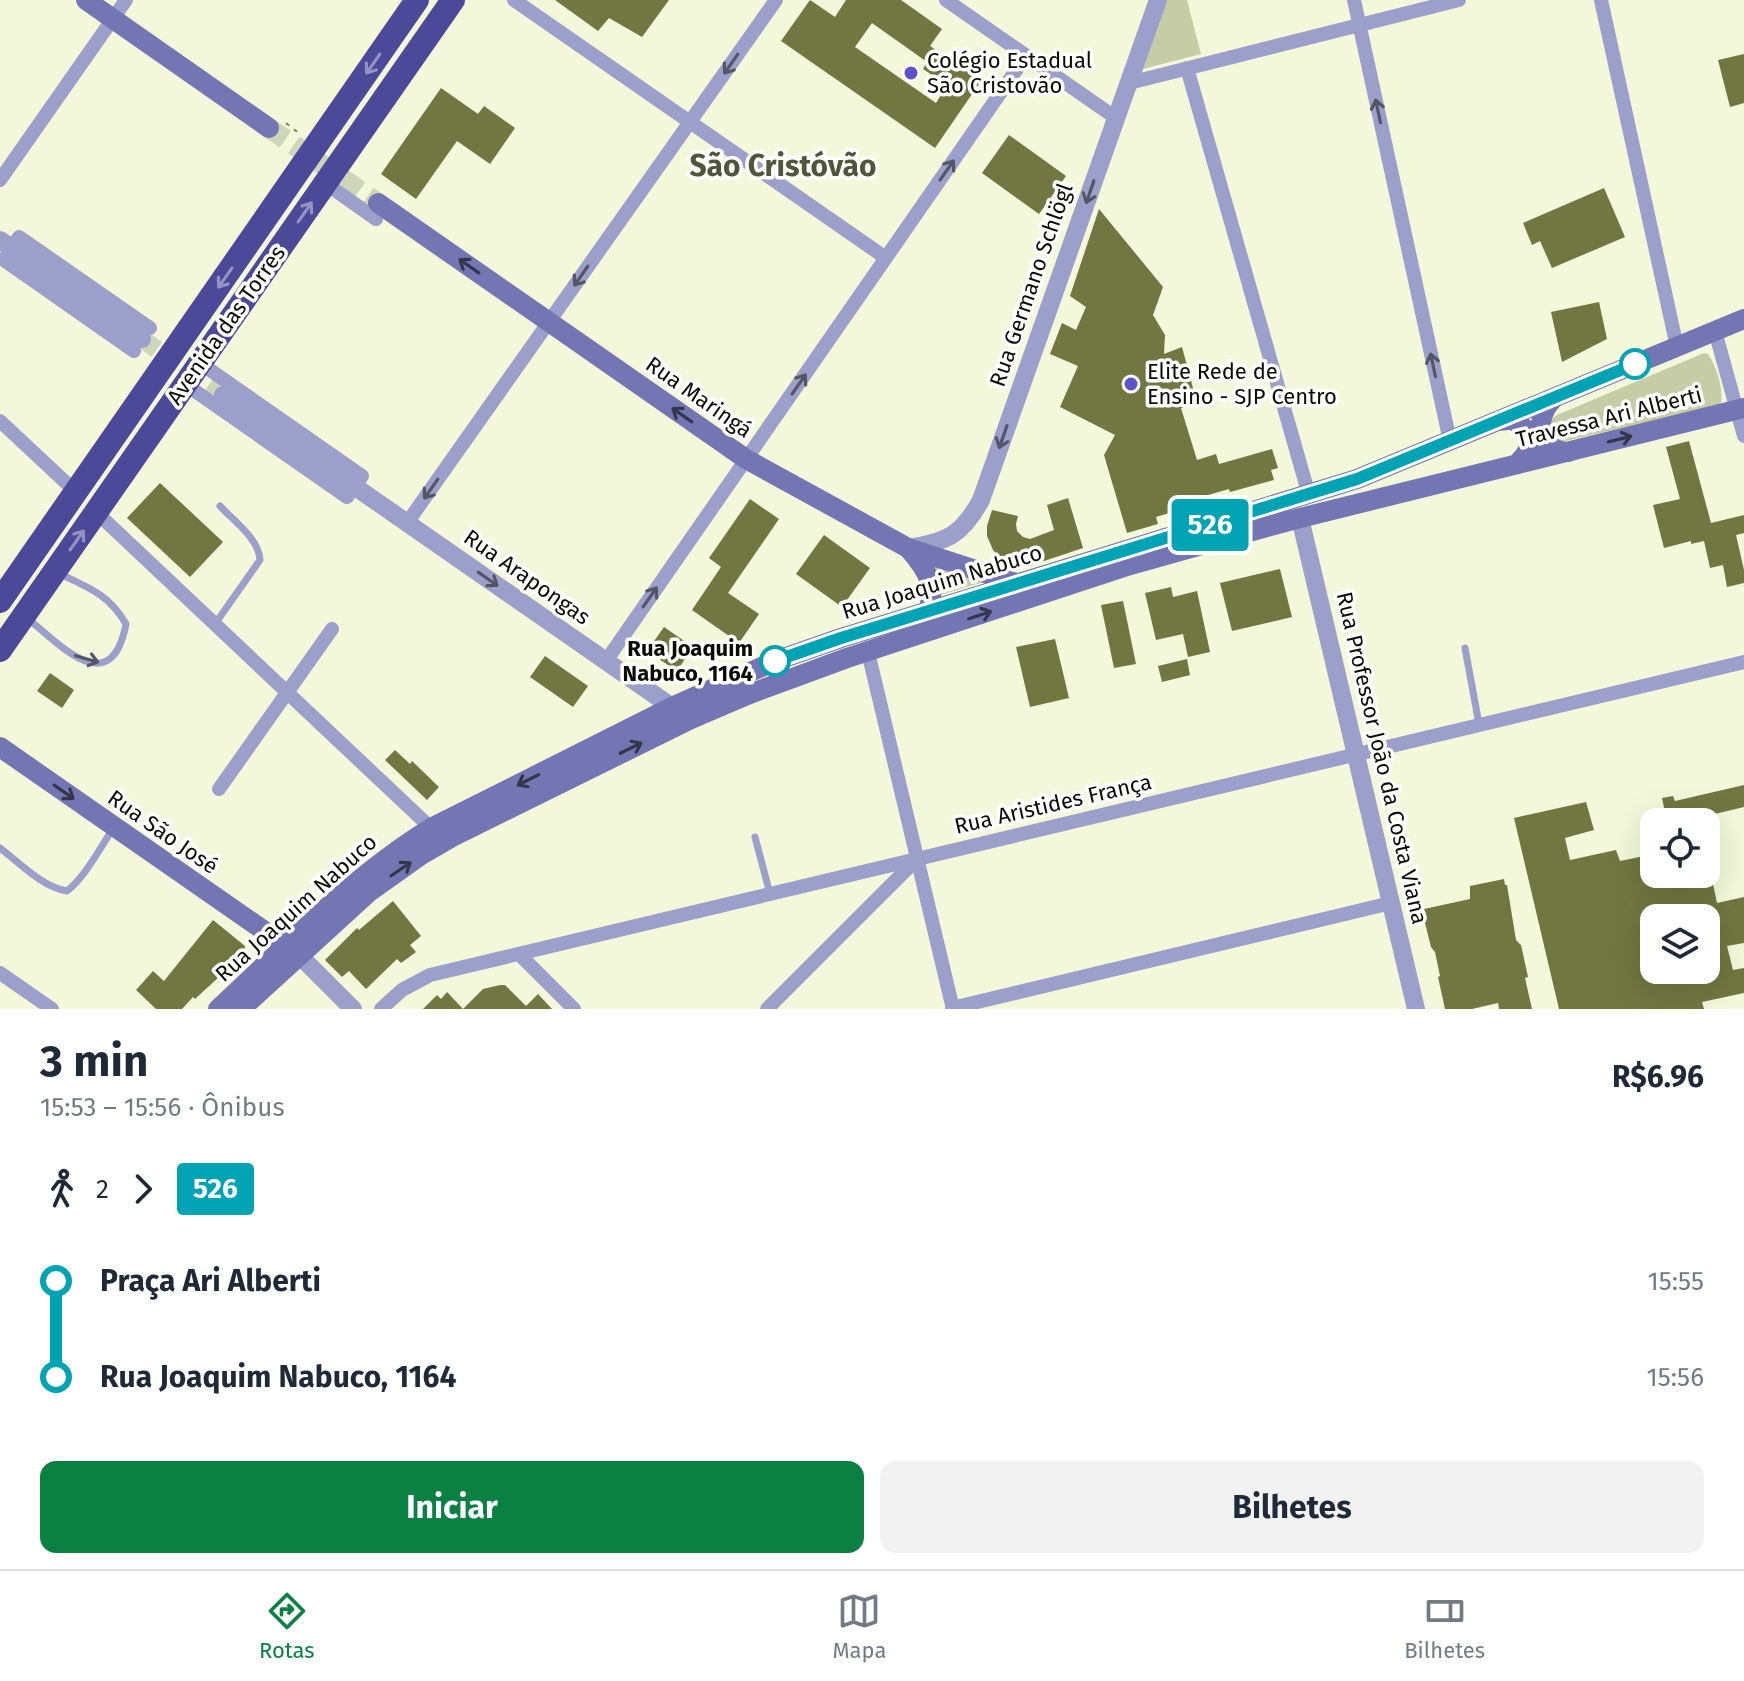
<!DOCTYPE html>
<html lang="pt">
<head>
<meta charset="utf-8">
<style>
	body { margin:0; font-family:"Fira Sans",sans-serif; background:#f2f2f3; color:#1f2937; height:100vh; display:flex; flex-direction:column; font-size:30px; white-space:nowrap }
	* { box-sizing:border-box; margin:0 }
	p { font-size:26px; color:#747a83 }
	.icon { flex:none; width:44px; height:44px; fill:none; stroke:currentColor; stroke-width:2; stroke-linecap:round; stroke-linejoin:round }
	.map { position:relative; height:1009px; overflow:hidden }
	.details { display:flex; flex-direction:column; background:#fff; flex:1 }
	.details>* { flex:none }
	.badge { padding:0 16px; border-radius:6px; font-size:28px; line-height:52px }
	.buttons { position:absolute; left:1640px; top:808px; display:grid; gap:16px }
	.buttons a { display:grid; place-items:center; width:80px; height:80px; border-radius:16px; background:#fff; box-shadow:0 8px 32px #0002; font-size:40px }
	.map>.badge { position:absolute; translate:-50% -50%; box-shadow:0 0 0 4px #fff }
	.legs { display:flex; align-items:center; gap:12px; height:88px; padding:0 40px; font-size:26px }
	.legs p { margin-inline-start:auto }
	.head { display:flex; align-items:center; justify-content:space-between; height:136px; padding:0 40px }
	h1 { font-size:44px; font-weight:700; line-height:60px }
	.cta { display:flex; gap:16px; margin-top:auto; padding:16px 40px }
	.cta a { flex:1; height:92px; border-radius:16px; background:#0b8043; color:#fff; font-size:32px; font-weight:700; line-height:92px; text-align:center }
	.cta a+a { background:#f2f2f3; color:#1f2937 }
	ul { padding:0 40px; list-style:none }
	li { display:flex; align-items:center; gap:28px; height:96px; font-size:30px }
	li i { display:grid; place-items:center; width:12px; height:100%; margin:0 10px; background:currentColor }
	li i::after { content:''; width:20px; height:20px; margin:-10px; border:6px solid; border-radius:50%; background:#fff }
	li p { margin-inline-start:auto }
	li:first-child i { background:linear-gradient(#0000 50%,currentColor 0) }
	li:last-child i { background:linear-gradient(currentColor 50%,#0000 0) }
	.menu { display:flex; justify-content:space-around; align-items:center; height:112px; border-top:2px solid #e0e1e3; background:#fff; font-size:22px; color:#747a83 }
	.menu a { display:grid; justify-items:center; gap:4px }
	.menu .on { color:#0b8043 }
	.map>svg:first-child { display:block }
</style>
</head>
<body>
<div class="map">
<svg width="1744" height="1009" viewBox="0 0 1744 1009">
	<rect width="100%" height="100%" fill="#f2f8d9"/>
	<path fill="#c5cca6" d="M1166,0H1187L1201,54L1143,69Z
		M1704,353L1708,354C1716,365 1725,392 1720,405L1566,441L1560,442L1554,440L1549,421L1557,415Z
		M934,562L987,581L937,596Z"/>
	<path fill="#707741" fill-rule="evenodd" d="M555,0H669L642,37L609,18L598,31Z
		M810,0L835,17L846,0H901L942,29L930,46L981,81L935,148L781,41ZM872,23L927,62L923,69L947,85L936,103L855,47Z
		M1744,54V103L1730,107L1718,60Z
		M441,88L478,114L484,106L515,128L490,164L457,141L416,199L381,174Z
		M1009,135L1066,176L1039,214L982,173Z
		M1604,188L1625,237L1552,268L1540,241L1532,245L1523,223Z
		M1099,209L1163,287L1153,315L1165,335L1164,354L1182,347L1197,403L1181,408L1197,460L1216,454L1219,464L1272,449L1278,468L1271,470L1274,480L1230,492L1229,489L1184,502L1186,508L1156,517L1158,524L1127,533L1104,455L1115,435L1060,407L1078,366L1050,354L1062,323L1076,330L1086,307L1070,296Z
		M1599,302L1607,339L1562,362L1551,312Z
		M1689,441L1711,523L1744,515V533L1736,535L1744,570V583L1727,587L1723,565L1710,568L1704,541L1691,544V541L1664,548L1653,505L1680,499L1666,447Z
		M160,483L223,542L190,577L127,518Z
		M1068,498L1083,548L1026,567L1009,564L1000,558L993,550L987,536V526L992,510L1018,516L1016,524L1017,531L1023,537L1030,539L1054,530L1047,505Z
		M750,499L779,519L728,593L759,614L739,643L692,610L721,567L709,558Z
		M824,535L870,568L842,607L796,574Z
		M1280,569L1292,617L1232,631L1220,583Z
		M1171,587L1173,597L1197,591L1210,652L1188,657L1183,634L1156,640L1145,593Z
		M1123,601L1136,664L1114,668L1101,605Z
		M664,627L693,647L677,671L647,651Z
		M1055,639L1069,698L1030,707L1016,647Z
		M545,656L588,686L573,707L530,677Z
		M1187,659L1190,675L1162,682L1158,666Z
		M50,673L74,690L62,708L37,691Z
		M395,750L410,764L412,761L439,787L427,800L385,760Z
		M1744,785V807L1681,822H1667L1662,798L1673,796L1675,801Z
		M1586,802L1594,830L1565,838L1570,860L1616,850L1620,861L1654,854V874H1711L1717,903L1744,897V943L1727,946L1733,970L1744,968V993L1702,1002L1704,1009H1559L1514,818ZM1654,918H1706V970H1701L1702,973L1654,984Z
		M1504,879L1505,885H1507L1516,940L1521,945L1528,977L1525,978L1532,1009H1499L1498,1003L1472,1009H1445L1438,977L1440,976L1435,952L1431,947L1423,915L1426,914L1424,909L1470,899V886Z
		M393,901L421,936L410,945L416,952L401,963L397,959L366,989L349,971L342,977L325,960L357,928L359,930Z
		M213,920L245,946L244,954L195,999L193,997L182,1009H156L136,990L153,971L164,981Z
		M500,985H505L526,1006L538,994L552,1009H423L437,995L441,999L447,992L463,1009L483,989Z"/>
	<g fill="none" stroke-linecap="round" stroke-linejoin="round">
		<path stroke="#cfd5b9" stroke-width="18" stroke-dasharray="18 9" stroke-linecap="butt" d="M142,339L223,395"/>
		<path stroke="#cfd5b9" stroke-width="20" stroke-dasharray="20 10" stroke-linecap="butt" d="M269,128L378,203"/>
		<path stroke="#7c806c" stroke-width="2" stroke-dasharray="4 6" stroke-linecap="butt" d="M286,123L300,134"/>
		<path stroke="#9c9fc9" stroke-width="7" d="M26,617C59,644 111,702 126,624C109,594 87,587 58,573
			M215,624L260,560C259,539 234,521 220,506
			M1465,648L1479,724
			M755,837L770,894
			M0,848C20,863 42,887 67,891C86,876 99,849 113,829"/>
		<path stroke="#9c9fc9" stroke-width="14" d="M514,0L886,258
			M946,0L1116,118
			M1354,0L1450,441
			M1601,0L1677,347
			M1187,68L1309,495
			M1129,83L1459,0
			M0,180L126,0
			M325,183L376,219
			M1715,331L1744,436
			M134,351L4,260L19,237L150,328
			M185,384L347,497L362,476L200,363
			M0,421L76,492
			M96,512L431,828
			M407,523L776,0
			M868,652L953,1009
			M606,661L1026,56
			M219,789L332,629
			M519,954L574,1009
			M0,973L52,1009
			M952,1008L1391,903
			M381,1009L402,990L430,975L1744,662
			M767,1009L917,859"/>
		<path stroke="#9c9fc9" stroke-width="18" d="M0,240L142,339
			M223,395L672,707
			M1300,518L1416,1009
			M908,548C947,542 962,535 981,500L1158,0
			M299,955L353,1009"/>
		<path stroke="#7376b2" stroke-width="20" d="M86,0L269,128
			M378,203L746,459L908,548L1019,584
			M1555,397C1533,417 1536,451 1569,452
			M1498,421C1503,421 1508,419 1512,420C1515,421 1522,426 1524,428C1537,441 1527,454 1517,464
			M908,548C928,570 940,590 924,619
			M0,747L296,953
			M218,1009C286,946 352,877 431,828L672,707L775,661L841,638L1357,479L1744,319
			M241,1009L369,892L421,855L452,837L691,719L747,695L847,658L1130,565L1187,549L1300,518L1744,408"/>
		<path stroke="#4c4999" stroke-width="24" d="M0,601L417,0
			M0,650L453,0"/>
	</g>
	<defs><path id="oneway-shaft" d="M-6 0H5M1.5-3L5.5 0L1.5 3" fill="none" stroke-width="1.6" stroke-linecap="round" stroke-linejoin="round" transform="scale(2)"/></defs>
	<g stroke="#9492c2">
		<use href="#oneway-shaft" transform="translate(373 64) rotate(125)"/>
		<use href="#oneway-shaft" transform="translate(305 212) rotate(-55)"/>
		<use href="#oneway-shaft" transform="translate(225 278) rotate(125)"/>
		<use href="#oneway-shaft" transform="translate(77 540) rotate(-55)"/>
	</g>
	<g stroke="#545666">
		<use href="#oneway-shaft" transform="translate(731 64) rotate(125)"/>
		<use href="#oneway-shaft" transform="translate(1378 111) rotate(-102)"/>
		<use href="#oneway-shaft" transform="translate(947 170) rotate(-55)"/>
		<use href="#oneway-shaft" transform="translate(1090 192) rotate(109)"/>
		<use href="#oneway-shaft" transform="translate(581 276) rotate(125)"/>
		<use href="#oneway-shaft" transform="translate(1433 365) rotate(-102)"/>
		<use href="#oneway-shaft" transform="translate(799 384) rotate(-55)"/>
		<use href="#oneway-shaft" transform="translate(1003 437) rotate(109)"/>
		<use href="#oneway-shaft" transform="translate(431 489) rotate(125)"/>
		<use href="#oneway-shaft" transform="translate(488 579) rotate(35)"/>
		<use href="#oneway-shaft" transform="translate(650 597) rotate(-55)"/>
		<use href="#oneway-shaft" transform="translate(87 659) rotate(16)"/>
	</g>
	<g stroke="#35364a">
		<use href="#oneway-shaft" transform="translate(469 266) rotate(-145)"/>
		<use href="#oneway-shaft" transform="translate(682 415) rotate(-145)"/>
		<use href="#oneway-shaft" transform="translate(1620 439) rotate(-14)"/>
		<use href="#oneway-shaft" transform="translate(980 615) rotate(-18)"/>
		<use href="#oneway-shaft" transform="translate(631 748) rotate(-26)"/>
		<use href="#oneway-shaft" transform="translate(528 780) rotate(153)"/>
		<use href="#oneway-shaft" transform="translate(64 792) rotate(35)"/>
		<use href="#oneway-shaft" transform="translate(401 869) rotate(-34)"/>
	</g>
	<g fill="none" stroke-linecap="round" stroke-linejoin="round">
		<g stroke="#fff" stroke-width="18">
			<path id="line-1" d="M775,661L841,638L1357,479L1635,364"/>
		</g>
		<use href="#line-1" stroke="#00a3b4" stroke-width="12"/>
	</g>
	<g fill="#5d54cc" stroke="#fff" stroke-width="3">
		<circle cx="911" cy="73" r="8"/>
		<circle cx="1131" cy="384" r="8"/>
	</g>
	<g fill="#fff" stroke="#00a3b4" stroke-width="4">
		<circle cx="1635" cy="364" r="14"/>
		<circle cx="775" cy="661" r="14"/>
	</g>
	<g text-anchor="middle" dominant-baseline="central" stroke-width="7" stroke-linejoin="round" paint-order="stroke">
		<g font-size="22" fill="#0b0c04" stroke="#fff" text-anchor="start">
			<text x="927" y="60">Colégio Estadual<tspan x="927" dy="25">São Cristovão</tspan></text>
			<text x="1147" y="371">Elite Rede de<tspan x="1147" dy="25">Ensino - SJP Centro</tspan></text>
		</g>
		<g font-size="22" fill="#0b0c04" stroke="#fff">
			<text transform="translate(1031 285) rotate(-71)">Rua Germano Schlögl</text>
			<text transform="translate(226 325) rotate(-55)">Avenida das Torres</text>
			<text transform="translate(699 397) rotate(35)">Rua Maringá</text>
			<text transform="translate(1609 417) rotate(-14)">Travessa Ari Alberti</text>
			<text transform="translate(527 577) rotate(35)">Rua Arapongas</text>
			<text transform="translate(942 582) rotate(-17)">Rua Joaquim Nabuco</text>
			<text transform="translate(1382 758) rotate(77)">Rua Professor João da Costa Viana</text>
			<text transform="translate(1053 804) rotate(-13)">Rua Aristides França</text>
			<text transform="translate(163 832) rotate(35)">Rua São José</text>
			<text transform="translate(296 908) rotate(-42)">Rua Joaquim Nabuco</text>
		</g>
		<g font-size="22" font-weight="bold" fill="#0b0c04" stroke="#fff" text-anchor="end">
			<text x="753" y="648">Rua Joaquim<tspan x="753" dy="25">Nabuco, 1164</tspan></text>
		</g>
		<g font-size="30" font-weight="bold" fill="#51553b" stroke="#fff">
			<text x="783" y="166">São Cristóvão</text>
		</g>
	</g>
</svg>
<div class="buttons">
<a><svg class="icon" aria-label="locate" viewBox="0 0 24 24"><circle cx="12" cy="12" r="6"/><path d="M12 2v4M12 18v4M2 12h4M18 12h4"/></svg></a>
<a><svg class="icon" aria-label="layers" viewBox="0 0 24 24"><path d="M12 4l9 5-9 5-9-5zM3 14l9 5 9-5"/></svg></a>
</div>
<b class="badge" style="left:1210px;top:525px;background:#00a3b4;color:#fff">526</b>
</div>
<section class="details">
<div class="head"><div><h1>3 min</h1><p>15:53 – 15:56 · Ônibus</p></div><b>R$6.96</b></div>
<div class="legs"><svg class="icon" aria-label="walk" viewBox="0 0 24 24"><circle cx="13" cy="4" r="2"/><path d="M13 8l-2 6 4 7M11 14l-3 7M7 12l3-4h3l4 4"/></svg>2<svg class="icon" aria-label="forward" viewBox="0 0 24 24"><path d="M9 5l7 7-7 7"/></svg><b class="badge" style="background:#00a3b4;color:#fff">526</b></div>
<ul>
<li><i style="color:#00a3b4"></i><b>Praça Ari Alberti</b><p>15:55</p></li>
<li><i style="color:#00a3b4"></i><b>Rua Joaquim Nabuco, 1164</b><p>15:56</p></li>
</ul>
<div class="cta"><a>Iniciar</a><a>Bilhetes</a></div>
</section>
<nav class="menu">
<a class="on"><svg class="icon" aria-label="directions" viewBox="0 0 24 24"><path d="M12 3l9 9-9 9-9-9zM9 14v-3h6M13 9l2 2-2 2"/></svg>Rotas</a>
<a><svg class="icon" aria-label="map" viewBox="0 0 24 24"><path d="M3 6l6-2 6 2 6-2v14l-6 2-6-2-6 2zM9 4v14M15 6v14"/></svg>Mapa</a>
<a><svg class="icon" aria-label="tickets" viewBox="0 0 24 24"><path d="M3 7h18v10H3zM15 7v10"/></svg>Bilhetes</a>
</nav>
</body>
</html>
